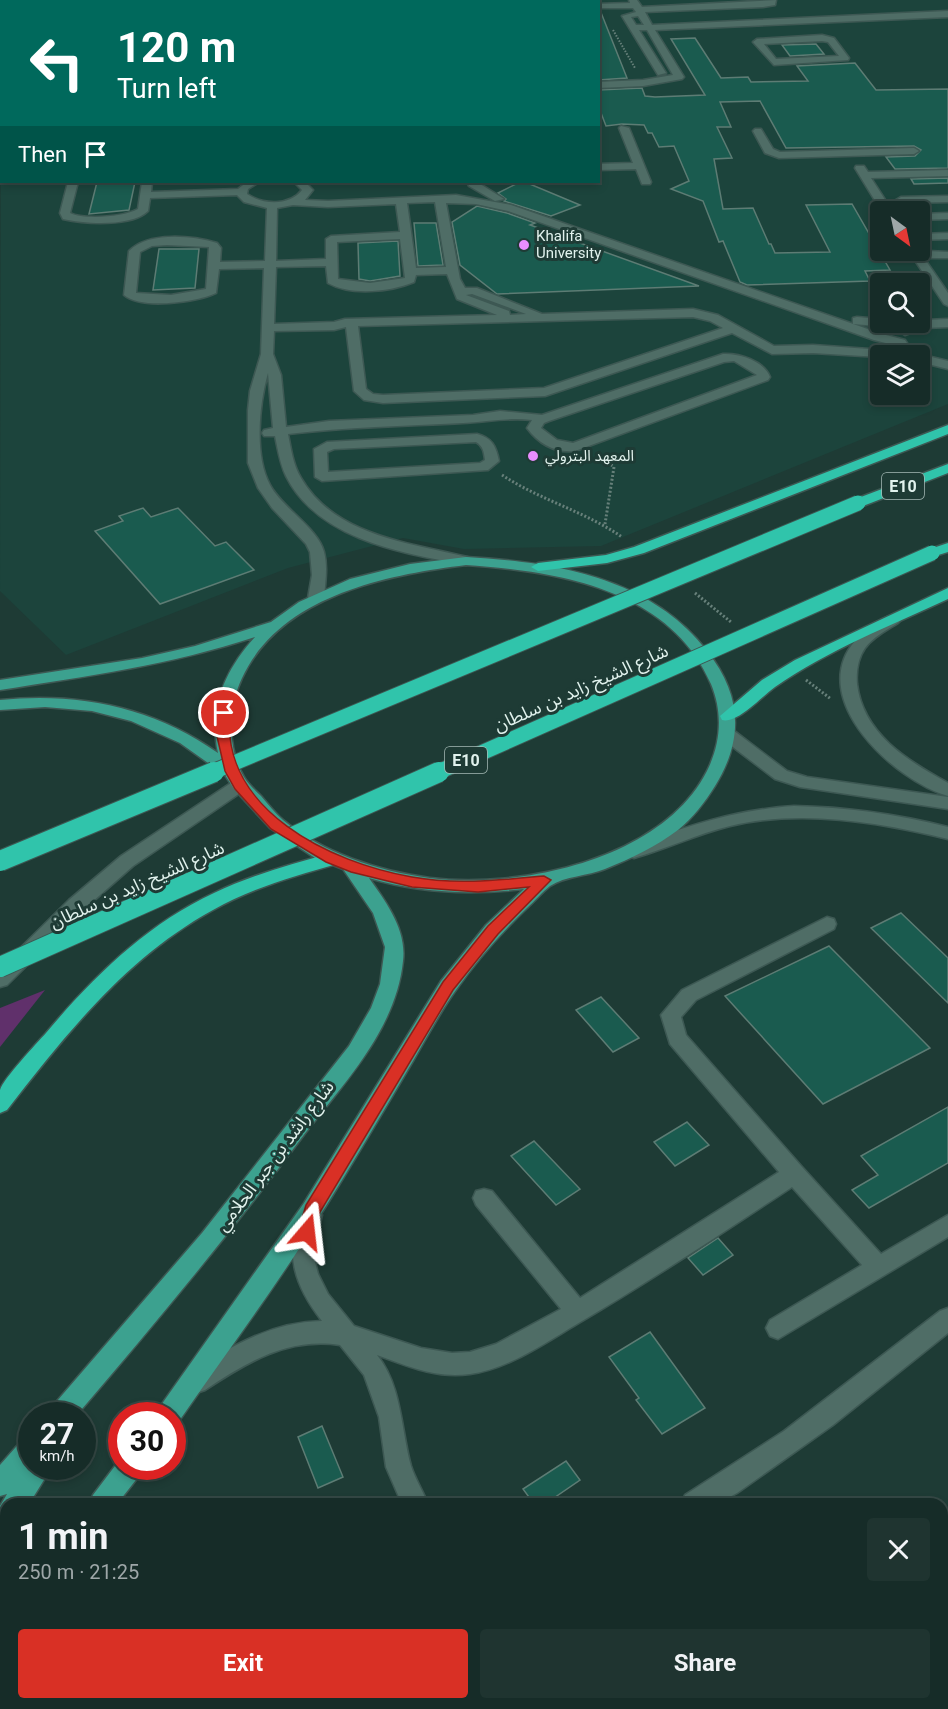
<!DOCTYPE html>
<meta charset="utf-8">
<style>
body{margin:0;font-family:Roboto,"Noto Sans Arabic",sans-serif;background:#1f3430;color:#f1f3f6;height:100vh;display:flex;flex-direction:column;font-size:22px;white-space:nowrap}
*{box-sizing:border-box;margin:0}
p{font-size:20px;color:#9ea7a8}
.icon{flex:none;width:33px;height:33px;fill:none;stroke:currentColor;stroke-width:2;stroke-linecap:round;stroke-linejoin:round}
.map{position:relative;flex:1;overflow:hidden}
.drawer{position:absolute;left:0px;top:1498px;width:948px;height:212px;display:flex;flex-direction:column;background:#162c28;border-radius:18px 18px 0 0;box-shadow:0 3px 9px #0003,0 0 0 2px #354845}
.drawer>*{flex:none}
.hud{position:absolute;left:0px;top:0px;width:600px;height:183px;box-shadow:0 3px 9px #0003,0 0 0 2px #354845;background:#00695c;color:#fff;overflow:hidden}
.needle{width:39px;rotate:147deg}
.fabs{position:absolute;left:870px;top:201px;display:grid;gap:12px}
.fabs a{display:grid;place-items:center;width:60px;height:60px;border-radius:6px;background:#162c28;box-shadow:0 3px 9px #0003,0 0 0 2px #354845;font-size:30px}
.speed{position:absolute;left:18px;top:1402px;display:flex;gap:12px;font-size:30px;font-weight:700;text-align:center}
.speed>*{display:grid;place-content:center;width:78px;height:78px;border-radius:50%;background:#162c28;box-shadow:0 3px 9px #0003,0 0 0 2px #354845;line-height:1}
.speed small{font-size:15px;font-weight:400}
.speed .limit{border:9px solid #d22;background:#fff;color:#111}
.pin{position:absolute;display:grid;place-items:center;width:51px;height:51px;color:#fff;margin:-26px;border:3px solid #fff;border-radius:50%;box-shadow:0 2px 6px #0007}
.me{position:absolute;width:66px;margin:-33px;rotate:17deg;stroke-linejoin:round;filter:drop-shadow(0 0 4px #0008)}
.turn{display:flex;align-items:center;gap:21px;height:126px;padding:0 18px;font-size:27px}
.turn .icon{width:78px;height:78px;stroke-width:2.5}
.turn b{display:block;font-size:42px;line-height:51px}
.then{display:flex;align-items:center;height:57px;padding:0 18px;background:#0003;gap:12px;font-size:22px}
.round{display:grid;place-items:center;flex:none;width:63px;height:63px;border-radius:6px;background:#1f3430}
.head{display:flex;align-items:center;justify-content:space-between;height:102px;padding:0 18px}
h1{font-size:36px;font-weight:700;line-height:45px}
.button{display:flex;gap:12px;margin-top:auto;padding:12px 18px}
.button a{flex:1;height:69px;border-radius:6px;background:#d93025;color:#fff;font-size:24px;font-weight:700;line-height:69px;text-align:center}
.button a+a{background:#1f3430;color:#f1f3f6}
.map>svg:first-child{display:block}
.built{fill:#1c443c;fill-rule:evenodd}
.green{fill:#60306b}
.water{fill:#2a0532;stroke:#614c6a;stroke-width:1.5}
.building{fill:#1a5b4f;stroke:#5d7c74;stroke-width:1.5}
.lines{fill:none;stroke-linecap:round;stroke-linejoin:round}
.minor-casing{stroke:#3d5853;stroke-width:3}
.major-casing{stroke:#3d5853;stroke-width:3}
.highway-casing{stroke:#3d5853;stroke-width:3}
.path-far1{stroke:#67807a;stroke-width:2;stroke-dasharray:1.5 1.5;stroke-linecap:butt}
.path{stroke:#67807a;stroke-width:3;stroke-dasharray:2 2;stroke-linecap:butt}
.minor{fill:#4f6d66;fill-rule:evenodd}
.major{fill:#3ca18f;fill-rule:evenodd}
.highway{fill:#30c4ab;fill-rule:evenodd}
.highway-bridge-far1-casing{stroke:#3d5853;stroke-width:17;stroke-linecap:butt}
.highway-bridge-casing{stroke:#3d5853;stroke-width:22;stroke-linecap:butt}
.highway-bridge-far1{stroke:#30c4ab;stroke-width:15}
.highway-bridge{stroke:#30c4ab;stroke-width:20}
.route{fill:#d93025;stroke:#8d1f18;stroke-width:1.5}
.poi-dot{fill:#e98dfe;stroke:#1e3b35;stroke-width:2}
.labels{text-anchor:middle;stroke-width:6;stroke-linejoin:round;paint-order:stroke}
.far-poi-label{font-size:15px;fill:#e1f2ed;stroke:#1e3b35;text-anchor:start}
.shield{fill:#1e3b35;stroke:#a6bbb6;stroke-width:1.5}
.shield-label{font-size:16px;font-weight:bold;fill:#e1f2ed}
.street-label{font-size:18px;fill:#e1f2ed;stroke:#1e3b35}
</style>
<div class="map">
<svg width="948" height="1709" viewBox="0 0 948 1709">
<rect width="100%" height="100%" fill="#1e3b35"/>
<path class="built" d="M49 0H948V404L601 546 464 549 403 538 288 568 66 655 0 591 1 64 2 182H598V2L46 1ZM880 212H920V250H880ZM880 284H920V322H880ZM880 356H920V394H880Z"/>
<path class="green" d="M45 990 0 1047V1008Z"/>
<path class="water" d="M948 1589V1709H764L772 1704H942V1594Z"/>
<g class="building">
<path d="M600 10 627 78 598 80Z"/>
<path d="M695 38 721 78 748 77 751 82 808 81 797 66 855 63 876 90 948 89V168L895 169 886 157 915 156 921 150 914 146 786 148 760 101 720 102 731 127H717L732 158 714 159 723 209 753 208 769 244H771L775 253 830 252 806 205 852 204 890 270 865 271 870 281 747 285 740 282 723 241 719 242 703 201 671 189 689 181 674 146 659 147 652 133H648L644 125 622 124 606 126 598 105V90L642 88 645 96 655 97 705 95 671 39Z"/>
<path d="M816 44 824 54 790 56 782 45Z"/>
<path d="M948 178V183L914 184 911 179Z"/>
<path d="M97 182H135L129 210 89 214Z"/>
<path d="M520 182H525L580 205 551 216 504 201 506 199 498 193Z"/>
<path d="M477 206 507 213 535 223 530 225 699 286 497 294 460 265 452 222Z"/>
<path d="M414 223H436L443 265 418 266Z"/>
<path d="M398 241 400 276 370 281 359 279 358 243Z"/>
<path d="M159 249H199L195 288 153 290Z"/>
<path d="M143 508 151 517 178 508 215 546 226 542 254 570 160 604 95 531 123 521 119 516Z"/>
<path d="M901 913 948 958V1003L871 928Z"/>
<path d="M829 946 930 1048 823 1104 725 996Z"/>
<path d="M601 997 639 1038 613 1052 576 1010Z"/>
<path d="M948 1107V1163L869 1208 852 1190 878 1175 861 1156Z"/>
<path d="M687 1122 709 1145 675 1166 654 1142Z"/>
<path d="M534 1141 580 1189 556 1205 511 1156Z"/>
<path d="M718 1238 733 1255 703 1275 688 1258Z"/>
<path d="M650 1332 705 1408 662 1434 636 1400 639 1398 609 1357Z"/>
<path d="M322 1426 343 1477 318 1488 298 1437Z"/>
<path d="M566 1461 580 1480 545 1504H534L523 1489Z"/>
</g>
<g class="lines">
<g class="minor-casing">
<g id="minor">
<path d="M629 0H637L642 7 776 0 775 5 763 7 645 12 652 25 948 11V17L655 30 684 77 682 79 643 86 598 88V82L643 80 673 75 647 30H639L666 73 658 75 622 16 636 12 633 8H598V4L630 3ZM638 16 644 25H636L631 17Z"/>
<path d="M822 35 834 38 849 58 848 60 774 65 753 42 757 39ZM822 41 828 42 839 56 776 59 764 44Z"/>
<path d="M621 126 629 128 651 182 650 184H642L636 169 598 170V164L633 163 619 128Z"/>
<path d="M755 129H761L773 149 780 152 914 148 919 151 914 154 779 158 765 153 753 131Z"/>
<path d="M856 166H864L868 172 948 170V176L871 178 893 212H882L855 168Z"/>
<path d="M68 182H78L70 213C84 220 124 217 138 209L142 182H152L151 192 238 189 247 182H259L248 189 247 194C263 205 290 206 302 190L294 182H305L313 190 305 200 328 201 456 195 511 205 882 334 905 340 907 343 901 347 874 340 508 211 476 204 446 203 460 279 465 288H477L542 314 693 309 718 315 774 346 813 345 911 352 948 361V369L920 362V356H880V357L813 353 772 354 732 333 545 396 383 403 364 400 354 391 346 327 334 330 274 331 273 354 281 375 286 427 329 421 473 415 500 411 542 415 723 354C739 353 764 361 770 377L768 380 575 451C555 453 539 444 527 428L532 420C508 417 487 422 463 423 405 426 346 427 288 434 291 449 293 465 301 478 335 537 412 543 471 558L473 561 466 565C403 553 318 540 286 476 280 464 278 450 275 436H264L262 433 264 430 273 428 268 373C259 404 254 456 270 485 282 508 318 528 324 552 328 567 325 583 324 598L316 603 308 598 312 575 310 552 306 544 272 508 258 488 248 463V410L250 391 261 354 264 268 219 269 216 293C197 302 141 310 124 295L129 251C149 231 193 236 217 243L221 248 220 262 265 261 267 208 244 202 237 195 150 198 148 211C132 227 85 224 63 219L60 213ZM435 202 446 267 416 268 407 203ZM396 204 400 232 331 236 326 239V259L276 261 277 208 293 205 328 207ZM400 239 405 278 370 283 338 279 337 242ZM167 245 209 247 206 289 171 295 136 293 140 252 152 246ZM326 266 328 283C351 296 390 292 414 282L416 275 447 274 457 299 497 315 345 319 334 322 274 324 276 267ZM472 294 526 314 510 315 509 311 466 295ZM693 317 710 321 723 328 544 388 383 395 373 394 366 389 358 326ZM734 361 757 375 573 443 557 440 541 428 544 423 549 421 724 362Z"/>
<path d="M471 182H477L504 199 495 201 469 186 468 184Z"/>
<path d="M948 196V202L901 203 896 200 901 197Z"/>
<path d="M948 213V219L920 220V214Z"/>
<path d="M948 233V239L920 240V234Z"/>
<path d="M908 250 948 252V258H924L948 293V306L944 304Z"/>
<path d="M857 317 880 319V322L948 319V327L924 328 905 335 899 331 901 328 853 324V318Z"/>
<path d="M477 434C492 438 496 446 499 461L488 470 322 481 315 477 314 449 327 442ZM476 442C483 446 484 452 485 460L480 463 328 472 327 452 334 449Z"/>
<path d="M893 615 898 617 901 620 898 623C887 630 873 637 865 648 858 658 856 672 857 684 863 734 908 761 948 783V796C895 781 805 699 855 641 864 630 879 619 893 615Z"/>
<path d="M727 729 733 730 787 771 807 777 948 797V809L800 787 775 779 721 738 719 734 721 730Z"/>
<path d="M240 779 246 781 249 785 246 789 133 866 83 910 7 985 0 987V968L69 900 121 856 234 781Z"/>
<path d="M794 806C846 807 897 814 948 827V839C878 822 801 809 730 826 697 834 666 849 634 858L628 856 625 852 628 848C684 827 733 810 794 806Z"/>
<path d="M827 917 834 919 836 924 834 929 696 1000 681 1017 686 1035 802 1167 881 1254 948 1215V1237L778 1339 770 1336 766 1328 770 1320 862 1265 792 1187C721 1234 650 1281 577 1324 545 1343 508 1369 470 1374 437 1379 407 1366 377 1355 402 1386 401 1430 411 1466 415 1479 423 1491 428 1504H402L386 1467 379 1417 364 1375 340 1345C288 1337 247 1362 205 1390L196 1393 187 1390 184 1382 187 1374C229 1347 271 1322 322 1321 294 1285 283 1252 303 1208L311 1205 319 1208 322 1215 313 1254 318 1274 328 1294 354 1326 421 1348 452 1353 470 1352 496 1344 561 1309 476 1205 473 1198 476 1191 484 1189 492 1191 580 1298 779 1172 670 1044 661 1015 682 990Z"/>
<path d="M948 1308V1333L833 1425 737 1493 717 1504H681L685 1495 784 1431 940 1311Z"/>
</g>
</g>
<g class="major-casing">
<g id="major">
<path d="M466 557C554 562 650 577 707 651 742 695 744 739 715 786 705 802 693 818 678 830 657 846 630 859 605 869 588 876 565 876 550 886 542 892 535 901 527 908 501 933 477 960 456 990 440 1012 427 1037 413 1061 383 1112 353 1163 321 1214 277 1286 225 1354 177 1424L172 1426V1416H156L159 1408 304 1203 441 981 486 925 524 889C472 895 419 893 369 878 386 902 407 930 403 961 396 1031 341 1086 300 1140 229 1235 153 1326 76 1416H48L51 1408 202 1233 349 1046 371 1008 380 984 385 947 373 913 343 869 315 858 270 828 234 789 225 775 180 743 131 721 92 711 45 707 0 710V700C78 692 153 707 218 753 208 708 225 670 255 637 170 665 88 676 0 690V680L142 658 195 646 271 622 299 602 350 579 410 564ZM466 565C558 571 670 589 711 684 723 713 721 743 707 771 662 860 520 889 430 878 378 871 323 853 283 820 275 813 268 804 261 796 255 790 248 784 244 777 227 749 228 707 242 678 280 596 385 575 466 565Z"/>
<path d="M32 1436V1467H52L29 1504H6V1533L0 1536V1506L7 1494 0 1496V1465L23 1439Z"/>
<path d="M121 1458 122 1467H143L139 1476 117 1504H89L93 1495Z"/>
<path d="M6 1620V1652L0 1655V1622Z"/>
</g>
</g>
<g class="highway-casing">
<g id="highway">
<path d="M948 425V434L644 553 607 563 538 571 531 567 538 563 606 555 634 547Z"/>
<path d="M948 464V473L863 506 858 507 851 503 853 500Z"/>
<path d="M948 543V552L932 557 925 553 927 550Z"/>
<path d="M948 588V599C890 626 828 650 775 687 762 696 738 724 722 720L720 716 762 680 795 660Z"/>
<path d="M331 853 337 854 340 859 337 864C295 876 252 888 213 910 127 957 66 1034 7 1110L0 1113C0 1106 0 1096 0 1090 3 1079 37 1043 46 1033 93 977 147 924 214 893 251 875 292 864 331 853Z"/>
</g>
</g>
<path class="path-far1" d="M613 30 635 68"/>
<g class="path">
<path d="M598 455 614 467 605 524"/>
<path d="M502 475C540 500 584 511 622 537"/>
<path d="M695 593 731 622"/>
<path d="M806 680 831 699"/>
</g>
<use href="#minor" class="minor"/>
<use href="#major" class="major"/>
<use href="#highway" class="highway"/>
<g class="highway-bridge-far1-casing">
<g id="highway-bridge-far1">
<path d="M210 773 858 503"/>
<path d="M436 773 932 553"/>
</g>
</g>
<g class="highway-bridge-casing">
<g id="highway-bridge">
<path d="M0 861 214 772"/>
<path d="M0 967 439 772"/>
</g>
</g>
<use href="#highway-bridge-far1" class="highway-bridge-far1"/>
<use href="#highway-bridge" class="highway-bridge"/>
</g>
<path class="route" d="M224 709 230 713C220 810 331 863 412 877 456 885 500 880 544 876L551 880 498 934 453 990 320 1212 313 1237 307 1240 301 1237 298 1232 306 1205 443 982 488 926 529 887 478 892 412 887 351 872 326 862 271 829 235 789 225 771 216 732 218 713Z"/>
<g class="poi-dot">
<circle cx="524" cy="245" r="6"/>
<circle cx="533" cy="456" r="6"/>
</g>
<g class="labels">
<g class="far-poi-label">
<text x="536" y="241">Khalifa<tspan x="536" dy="17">University</tspan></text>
<text x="545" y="461">المعهد البترولي</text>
</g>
<g class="shield">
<rect x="882" y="473" width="42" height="26" rx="4.5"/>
<rect x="445" y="747" width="42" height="26" rx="4.5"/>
</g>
<g class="shield-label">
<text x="903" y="492">E10</text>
<text x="466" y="766">E10</text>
</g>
<g class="street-label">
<text transform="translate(581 688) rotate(-24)" y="6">شارع الشيخ زايد بن سلطان</text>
<text transform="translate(137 885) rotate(-24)" y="6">شارع الشيخ زايد بن سلطان</text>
<text transform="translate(275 1156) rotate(-53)" y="6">شارع راشد بن جبر الحلامي</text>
</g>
</g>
</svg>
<div class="fabs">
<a><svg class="needle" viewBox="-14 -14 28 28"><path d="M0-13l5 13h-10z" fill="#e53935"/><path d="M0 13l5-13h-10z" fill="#9ea7a8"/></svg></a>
<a><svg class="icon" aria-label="search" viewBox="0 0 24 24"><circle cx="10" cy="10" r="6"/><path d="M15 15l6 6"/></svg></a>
<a><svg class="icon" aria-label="layers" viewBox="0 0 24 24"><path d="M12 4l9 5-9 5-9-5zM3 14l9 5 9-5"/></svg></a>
</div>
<div class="speed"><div>27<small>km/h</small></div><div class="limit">30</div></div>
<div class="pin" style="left:224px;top:713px;background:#d93025"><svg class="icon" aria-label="arrive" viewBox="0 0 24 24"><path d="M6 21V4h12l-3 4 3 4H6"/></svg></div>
<svg class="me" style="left:307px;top:1232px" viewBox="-20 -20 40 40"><path d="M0-17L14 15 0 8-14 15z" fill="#d93025" stroke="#fff" stroke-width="4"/></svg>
<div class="hud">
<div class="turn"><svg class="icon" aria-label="left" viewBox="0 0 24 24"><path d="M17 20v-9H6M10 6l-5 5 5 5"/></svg><div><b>120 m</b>Turn left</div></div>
<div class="then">Then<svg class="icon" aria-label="arrive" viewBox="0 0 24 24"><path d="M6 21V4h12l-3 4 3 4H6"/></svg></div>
</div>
<section class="drawer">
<div class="head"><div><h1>1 min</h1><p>250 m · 21:25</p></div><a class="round"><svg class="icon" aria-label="close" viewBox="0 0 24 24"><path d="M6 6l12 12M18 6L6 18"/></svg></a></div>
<div class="button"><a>Exit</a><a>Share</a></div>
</section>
</div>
